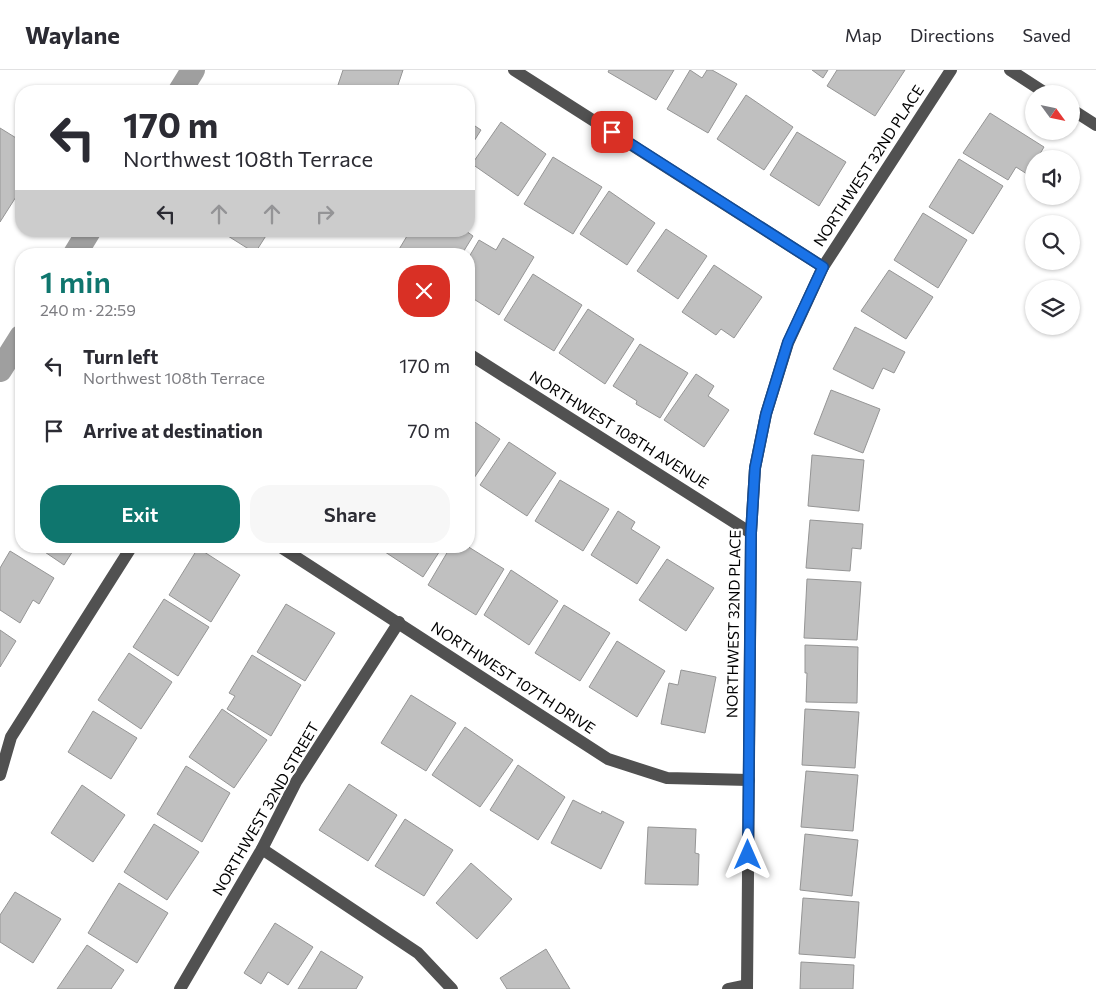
<!DOCTYPE html>
<meta charset="utf-8">
<style>
body{margin:0;font-family:Commissioner,sans-serif;background:#f7f7f7;color:#2b2b33;height:100vh;display:flex;flex-direction:column;font-size:19px;white-space:nowrap}
*{box-sizing:border-box;margin:0}
p{font-size:16px;color:#7c7c81}
.icon{flex:none;width:28px;height:28px;fill:none;stroke:currentColor;stroke-width:2;stroke-linecap:round;stroke-linejoin:round}
.map{position:relative;flex:1;overflow:hidden}
.panel{position:absolute;left:15px;top:178px;width:460px;height:305px;display:flex;flex-direction:column;background:#fff;border-radius:20px;box-shadow:0 1px 4px #0004}
.panel>*{flex:none}
.top-card{position:absolute;left:15px;top:15px;width:460px;height:152px;border-radius:20px;box-shadow:0 1px 4px #0004;background:#fff;color:#2b2b33;overflow:hidden}
.needle{width:32px;rotate:123deg}
.tools{position:absolute;left:1025px;top:15px;display:grid;gap:10px}
.tools a{display:grid;place-items:center;width:55px;height:55px;border-radius:50%;background:#fff;box-shadow:0 1px 4px #0004;font-size:25px}
.pin{position:absolute;display:grid;place-items:center;width:42px;height:42px;color:#fff;margin:-21px;border-radius:10px;box-shadow:0 2px 8px #0006}
.me{position:absolute;width:55px;margin:-28px;rotate:0deg;stroke-linejoin:round;filter:drop-shadow(0 0 4px #0008)}
.turn{display:flex;align-items:center;gap:18px;height:105px;padding:0 25px;font-size:22px}
.turn .icon{width:65px;height:65px;stroke-width:2.5}
.turn b{display:block;font-size:35px;line-height:42px}
.lanes{display:flex;align-items:center;height:48px;padding:0 25px;background:#0003;justify-content:center;gap:25px;direction:ltr}
.lanes .off{opacity:.35}
.round{display:grid;place-items:center;flex:none;width:52px;height:52px;border-radius:20px;background:#f7f7f7}
.summary{display:flex;align-items:center;justify-content:space-between;height:85px;padding:0 25px}
h1{font-size:30px;font-weight:600;line-height:38px;color:#0f766e}
.action{display:flex;gap:10px;margin-top:auto;padding:10px 25px}
.action a{flex:1;height:58px;border-radius:20px;background:#0f766e;color:#fff;font-size:20px;font-weight:600;line-height:58px;text-align:center}
.action a+a{background:#f7f7f7;color:#2b2b33}
ul{padding:0;list-style:none}
li{display:flex;align-items:center;gap:15px;height:65px;padding:0 25px}
li div{flex:1}
li b{display:block;font-size:19px}
li em{font-style:normal}
header{display:flex;align-items:center;gap:30px;box-sizing:border-box;height:70px;padding:0 25px;background:#fff;border-bottom:1px solid #e1e1e2}
header strong{font-size:24px}
nav{display:flex;gap:28px;margin-inline-start:auto;font-size:18px}
.map>svg:first-child{display:block}
.lines{fill:none;stroke-linecap:round;stroke-linejoin:round}
.canal{stroke:#9f9f9f;stroke-width:24}
.building{fill:#c0c0c0;stroke:#959595}
.minor{stroke:#515151;stroke-width:12}
.route-casing{stroke:#114b97;stroke-width:12}
.route{stroke:#1a73e8;stroke-width:9}
.labels{text-anchor:middle;stroke-width:4.5;stroke-linejoin:round;paint-order:stroke}
.street-label{font-size:15px;fill:#000;stroke:#fff}
</style>
<header>
<strong>Waylane</strong>
<nav><a>Map</a><a>Directions</a><a>Saved</a></nav>
</header>
<div class="map">
<svg width="1096" height="919" viewBox="0 0 1096 919">
<rect width="100%" height="100%" fill="#fff"/>
<g class="lines">
<g class="canal">
<path d="M180 21 193 0"/>
<path d="M75 184 89 161"/>
<path d="M0 300 21 267"/>
</g>
</g>
<g class="building">
<path d="M343 0H403L396 21H336Z"/>
<path d="M609 0H674L656 30 608 2Z"/>
<path d="M690 0 702 8 707 0H712L737 14 708 63 667 39Z"/>
<path d="M812 0H828L823 8Z"/>
<path d="M837 0H905L875 46 827 16Z"/>
<path d="M746 25 793 57 764 100 717 69Z"/>
<path d="M990 43 1044 77 1037 89H1034V94L1027 104 1016 97 1008 110 963 83Z"/>
<path d="M469 52 481 60 469 79Z"/>
<path d="M501 52 546 84 518 126 472 94Z"/>
<path d="M0 58 21 71V119L0 152Z"/>
<path d="M797 62 846 92 819 136 770 105Z"/>
<path d="M553 87 602 117 573 164 524 134Z"/>
<path d="M959 89 1003 116 973 164 929 137Z"/>
<path d="M609 121 655 153 627 195 580 164Z"/>
<path d="M923 143 967 170 938 218 894 190Z"/>
<path d="M666 159 707 186 678 229 637 201Z"/>
<path d="M220 161H269L255 183Z"/>
<path d="M410 161H466L473 166 462 184H402L398 181Z"/>
<path d="M503 168 534 187 499 245 469 226V187L479 170 496 180Z"/>
<path d="M714 195 762 227 734 268 721 259 716 265 682 242Z"/>
<path d="M889 200 933 227 906 269 861 241Z"/>
<path d="M533 204 582 235 554 281 504 250Z"/>
<path d="M588 239 634 269 605 314 559 283Z"/>
<path d="M855 257 905 282 894 303 883 298 873 319 833 299Z"/>
<path d="M640 274 688 303 660 348 636 334 637 331 613 316Z"/>
<path d="M696 304 714 316 708 326 729 340 704 377 664 350Z"/>
<path d="M831 320 880 339 863 383 814 364Z"/>
<path d="M469 348 500 369 472 411 469 409Z"/>
<path d="M509 372 556 403 527 446 480 415Z"/>
<path d="M812 385 864 390 859 441 808 436Z"/>
<path d="M560 410 609 439 583 481 535 451Z"/>
<path d="M618 441 635 452 631 459 660 477 637 514 591 485Z"/>
<path d="M810 450 863 454 861 479 852 478 850 501 806 498Z"/>
<path d="M36 476H76L64 495Z"/>
<path d="M376 476H443L423 507Z"/>
<path d="M451 476H467L504 499 476 545 428 515Z"/>
<path d="M198 478 240 505 211 552 169 525Z"/>
<path d="M10 481 54 508 39 534 33 530 20 553 0 540V498Z"/>
<path d="M667 489 714 518 686 561 639 530Z"/>
<path d="M511 500 558 531 529 575 484 545Z"/>
<path d="M807 509 861 512 857 570 804 568Z"/>
<path d="M164 529 209 557 178 606 133 577Z"/>
<path d="M286 534 335 563 305 611 257 582Z"/>
<path d="M564 535 610 563 580 611 535 583Z"/>
<path d="M0 560 16 571 0 597Z"/>
<path d="M617 571 665 601 637 647 589 617Z"/>
<path d="M805 575 858 577 857 633 806 632 807 603H805Z"/>
<path d="M129 583 172 612 141 659 98 630Z"/>
<path d="M252 585 301 615 271 666 227 639 235 626 229 623Z"/>
<path d="M681 600 716 607 705 663 661 654 669 613 678 615Z"/>
<path d="M411 625 456 653 426 701 381 673Z"/>
<path d="M222 639 267 670 234 718 189 687Z"/>
<path d="M805 639 859 642 855 698 802 695Z"/>
<path d="M93 641 137 668 111 709 68 682Z"/>
<path d="M465 657 513 690 480 737 432 705Z"/>
<path d="M518 695 565 727 538 770 490 740Z"/>
<path d="M186 696 230 723 202 772 157 744Z"/>
<path d="M806 701 858 705 853 761 801 757Z"/>
<path d="M349 714 397 745 368 791 319 760Z"/>
<path d="M82 715 125 745 93 792 51 763Z"/>
<path d="M573 730 601 744 602 741 624 752 601 799 551 773Z"/>
<path d="M405 749 453 780 424 826 375 796Z"/>
<path d="M154 754 199 782 167 830 124 802Z"/>
<path d="M648 757 696 759 695 783 699 784 698 815 645 814Z"/>
<path d="M805 764 858 770 852 826 800 820Z"/>
<path d="M471 793 512 829 477 869 436 833Z"/>
<path d="M119 813 168 843 137 893 88 863Z"/>
<path d="M15 822 61 849 33 893 0 872V845Z"/>
<path d="M803 828 859 832 855 888 799 884Z"/>
<path d="M275 853 313 877 288 915 268 902 261 914 244 903Z"/>
<path d="M87 875 124 900 111 919H57Z"/>
<path d="M546 879 570 919H507L500 908Z"/>
<path d="M321 881 363 907 356 919H298Z"/>
<path d="M801 892 854 895 853 919H800Z"/>
</g>
<g class="lines">
<g class="minor">
<path d="M514 0 823 197"/>
<path d="M1010 0 1047 24"/>
<path d="M1071 39 1096 55"/>
<path d="M469 284 751 463"/>
<path d="M279 476 608 689 667 708 749 710"/>
<path d="M0 705 11 667 132 476"/>
<path d="M262 779 418 883 452 919"/>
<path d="M180 919 262 779 296 712 399 552"/>
<path d="M728 919 747 915"/>
<path d="M747 919 751 463 755 398 766 344 788 273 823 197 951 0"/>
</g>
</g>
<g class="lines">
<g class="route-casing">
<path id="route" d="M612 62 823 197 788 272 766 344 755 398 751 463 748 785"/>
</g>
<use href="#route" class="route"/>
</g>
<g class="labels">
<g class="street-label">
<text transform="translate(869 96) rotate(-57)" y="5">NORTHWEST 32ND PLACE</text>
<text transform="translate(619 360) rotate(32)" y="5">NORTHWEST 108TH AVENUE</text>
<text transform="translate(734 554) rotate(-89)" y="5">NORTHWEST 32ND PLACE</text>
<text transform="translate(513 608) rotate(33)" y="5">NORTHWEST 107TH DRIVE</text>
<text transform="translate(266 739) rotate(-60)" y="5">NORTHWEST 32ND STREET</text>
</g>
</g>
</svg>
<div class="tools">
<a><svg class="needle" viewBox="-14 -14 28 28"><path d="M0-13l5 13h-10z" fill="#e53935"/><path d="M0 13l5-13h-10z" fill="#7c7c81"/></svg></a>
<a><svg class="icon" aria-label="sound" viewBox="0 0 24 24"><path d="M4 9h4l5-4v14l-5-4H4zM17 9q2 3 0 6"/></svg></a>
<a><svg class="icon" aria-label="search" viewBox="0 0 24 24"><circle cx="10" cy="10" r="6"/><path d="M15 15l6 6"/></svg></a>
<a><svg class="icon" aria-label="layers" viewBox="0 0 24 24"><path d="M12 4l9 5-9 5-9-5zM3 14l9 5 9-5"/></svg></a>
</div>
<div class="pin" style="left:612px;top:62px;background:#d93025"><svg class="icon" aria-label="arrive" viewBox="0 0 24 24"><path d="M6 21V4h12l-3 4 3 4H6"/></svg></div>
<svg class="me" style="left:748px;top:785px" viewBox="-20 -20 40 40"><path d="M0-17L14 15 0 8-14 15z" fill="#1a73e8" stroke="#fff" stroke-width="4"/></svg>
<div class="top-card">
<div class="turn"><svg class="icon" aria-label="left" viewBox="0 0 24 24"><path d="M17 20v-9H6M10 6l-5 5 5 5"/></svg><div><b>170 m</b>Northwest 108th Terrace</div></div>
<div class="lanes"><svg class="icon" aria-label="left" viewBox="0 0 24 24"><path d="M17 20v-9H6M10 6l-5 5 5 5"/></svg><svg class="icon off" aria-label="ahead" viewBox="0 0 24 24"><path d="M12 20V5M6 11l6-6 6 6"/></svg><svg class="icon off" aria-label="ahead" viewBox="0 0 24 24"><path d="M12 20V5M6 11l6-6 6 6"/></svg><svg class="icon off" aria-label="right" viewBox="0 0 24 24"><path d="M7 20v-9h11M14 6l5 5-5 5"/></svg></div>
</div>
<section class="panel">
<div class="summary"><div><h1>1 min</h1><p>240 m · 22:59</p></div><a class="round" style="background:#d93025;color:#fff"><svg class="icon" aria-label="close" viewBox="0 0 24 24"><path d="M6 6l12 12M18 6L6 18"/></svg></a></div>
<ul>
<li><svg class="icon" aria-label="left" viewBox="0 0 24 24"><path d="M17 20v-9H6M10 6l-5 5 5 5"/></svg><div><b>Turn left</b><p>Northwest 108th Terrace</p></div><em>170 m</em></li>
<li><svg class="icon" aria-label="arrive" viewBox="0 0 24 24"><path d="M6 21V4h12l-3 4 3 4H6"/></svg><div><b>Arrive at destination</b></div><em>70 m</em></li>
</ul>
<div class="action"><a>Exit</a><a>Share</a></div>
</section>
</div>
